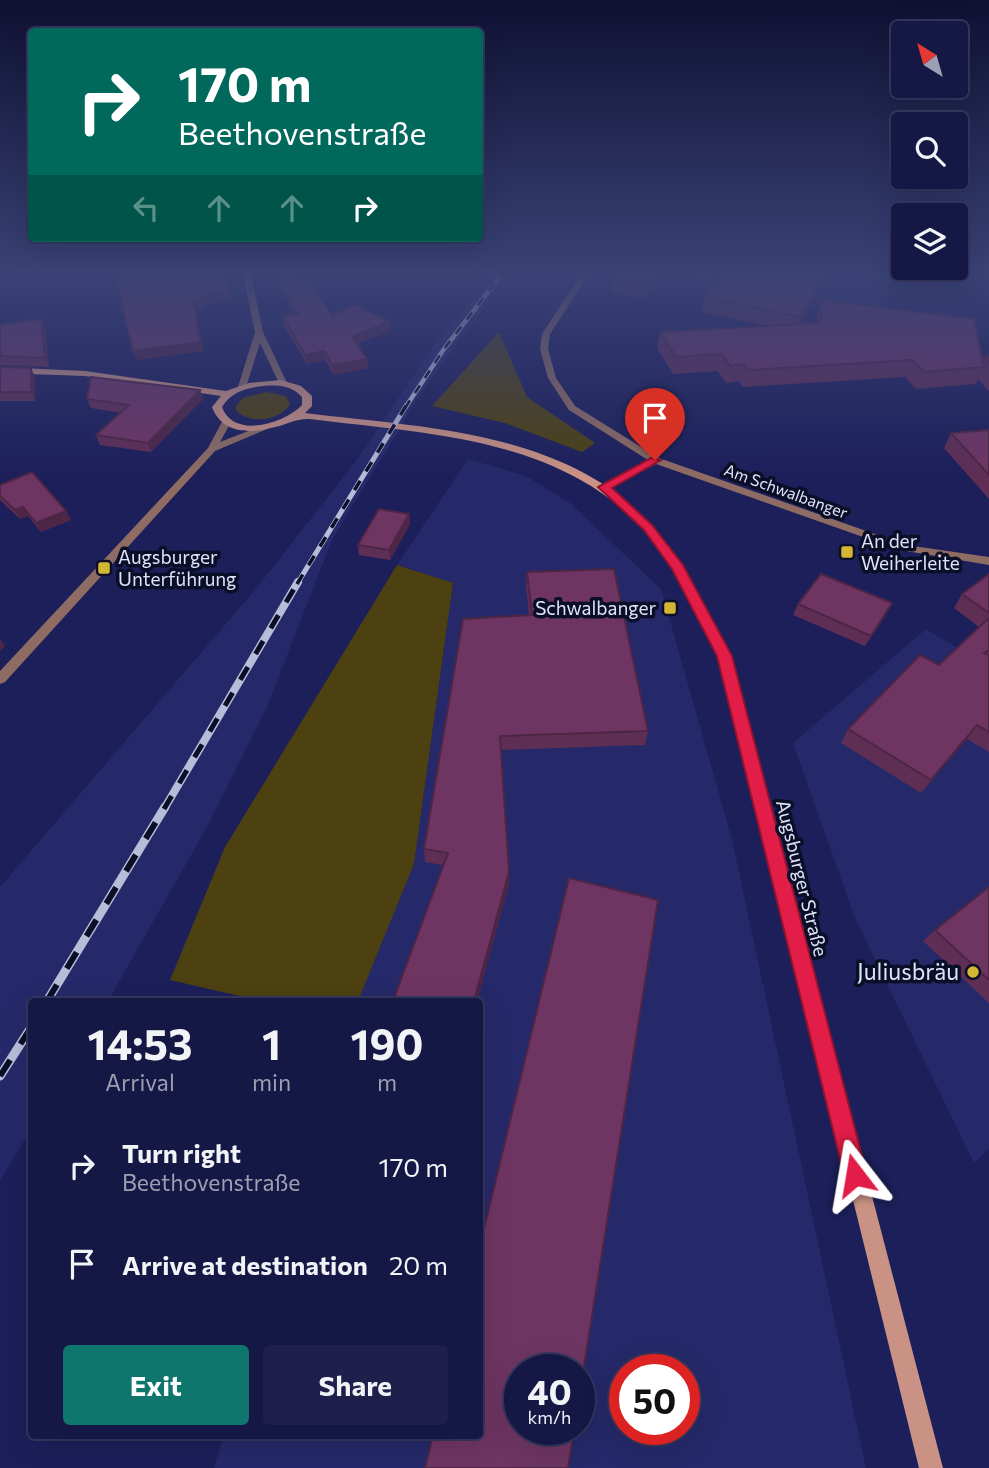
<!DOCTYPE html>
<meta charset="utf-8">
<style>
body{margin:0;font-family:Commissioner,sans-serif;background:#1e204b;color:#f1f3f6;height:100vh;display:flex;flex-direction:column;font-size:26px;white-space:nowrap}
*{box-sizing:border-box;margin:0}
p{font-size:23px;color:#9d9fb2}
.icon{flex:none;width:38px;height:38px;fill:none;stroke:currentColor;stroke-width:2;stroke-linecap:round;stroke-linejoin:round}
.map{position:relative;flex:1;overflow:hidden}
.drawer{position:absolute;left:28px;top:998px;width:455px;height:441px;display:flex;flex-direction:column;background:#151744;border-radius:7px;box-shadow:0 7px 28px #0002,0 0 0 2px #34365d}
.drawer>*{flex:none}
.banner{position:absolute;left:28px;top:28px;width:455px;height:214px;border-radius:7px;box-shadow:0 7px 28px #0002,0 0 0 2px #34365d;background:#00695c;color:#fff;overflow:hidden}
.needle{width:46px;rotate:323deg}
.controls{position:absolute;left:891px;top:21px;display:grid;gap:14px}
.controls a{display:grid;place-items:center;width:77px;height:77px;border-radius:7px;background:#151744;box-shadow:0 7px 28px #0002,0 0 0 2px #34365d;font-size:35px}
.speed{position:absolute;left:504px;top:1354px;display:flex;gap:14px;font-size:35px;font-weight:700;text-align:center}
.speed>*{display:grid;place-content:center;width:91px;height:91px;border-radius:50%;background:#151744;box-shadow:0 7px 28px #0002,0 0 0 2px #34365d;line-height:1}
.speed small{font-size:18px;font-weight:400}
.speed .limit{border:10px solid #d22;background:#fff;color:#111}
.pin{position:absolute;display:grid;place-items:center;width:60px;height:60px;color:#fff;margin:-72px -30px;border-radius:50% 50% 50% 0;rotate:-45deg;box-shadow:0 0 7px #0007}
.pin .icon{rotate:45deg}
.me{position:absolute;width:77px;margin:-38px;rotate:346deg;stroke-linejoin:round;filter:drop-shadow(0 0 5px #0008)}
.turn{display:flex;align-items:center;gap:24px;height:147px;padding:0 35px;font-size:32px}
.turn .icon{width:91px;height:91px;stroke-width:2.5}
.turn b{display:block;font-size:49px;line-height:60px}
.lanes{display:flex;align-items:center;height:66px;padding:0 35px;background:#0003;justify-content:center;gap:35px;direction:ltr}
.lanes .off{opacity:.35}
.eta{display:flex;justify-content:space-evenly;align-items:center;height:119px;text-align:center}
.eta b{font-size:42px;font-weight:700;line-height:49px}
.button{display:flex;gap:14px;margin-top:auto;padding:14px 35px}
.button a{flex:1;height:80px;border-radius:7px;background:#0f766e;color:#fff;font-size:28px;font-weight:700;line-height:80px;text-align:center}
.button a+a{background:#1e204b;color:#f1f3f6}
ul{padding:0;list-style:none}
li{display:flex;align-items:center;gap:21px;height:98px;padding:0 35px}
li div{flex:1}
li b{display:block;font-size:26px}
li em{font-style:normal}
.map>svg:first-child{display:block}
.built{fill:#252969;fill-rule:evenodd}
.green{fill:#4d4112}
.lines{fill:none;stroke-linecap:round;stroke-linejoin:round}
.street{fill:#8e6c63;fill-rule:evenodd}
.secondary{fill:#c99284;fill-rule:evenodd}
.rail-far3-casing{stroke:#b7bcd9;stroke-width:4.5}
.rail-far2-casing{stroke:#b7bcd9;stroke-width:5}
.rail-far1-casing{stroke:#b7bcd9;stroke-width:8}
.rail-casing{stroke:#b7bcd9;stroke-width:9}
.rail-far3{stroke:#0b0e27;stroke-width:2.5;stroke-dasharray:9;stroke-linecap:butt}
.rail-far2{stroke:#0b0e27;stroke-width:3.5;stroke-dasharray:11;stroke-linecap:butt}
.rail-far1{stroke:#0b0e27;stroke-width:5;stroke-dasharray:15;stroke-linecap:butt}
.rail{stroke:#0b0e27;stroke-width:6;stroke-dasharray:19;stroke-linecap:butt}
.wall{fill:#5f2e55}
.shaded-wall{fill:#4d2545}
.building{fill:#6e3563;stroke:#4d2545;stroke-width:2}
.route{fill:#e11d48;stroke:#92132f;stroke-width:2}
.poi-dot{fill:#d4b635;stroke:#0b0e27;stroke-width:2.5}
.labels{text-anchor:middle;stroke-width:7;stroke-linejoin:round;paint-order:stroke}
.far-street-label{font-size:16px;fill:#dfe4fa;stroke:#0b0e27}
.poi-label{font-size:19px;fill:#dfe4fa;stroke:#0b0e27;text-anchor:start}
.street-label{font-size:19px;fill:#dfe4fa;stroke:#0b0e27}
.near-poi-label{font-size:23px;fill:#dfe4fa;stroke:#0b0e27;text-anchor:end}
</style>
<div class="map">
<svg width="989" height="1468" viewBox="0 0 989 1468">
<rect width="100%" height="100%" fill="#1c1f5a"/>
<g class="built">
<path d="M495 270H515L453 349 418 398 332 540 267 707 206 829 108 1001H32L31 1129 0 1181V887L255 590 359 457 434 345Z"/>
<path d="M795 270 887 278 885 317 802 305 646 272Z"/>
<path d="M468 459 526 476 570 503 661 589 732 839 866 1468H214L224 1435H480V1001H358L414 864 453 583 397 565ZM520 1370H579V1430H520ZM625 1370H684V1430H625Z"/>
<path d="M926 629 989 667V1149L974 1163 855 918 793 743Z"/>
</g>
<g class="green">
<path d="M499 332 527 397 595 443 582 452 505 423 432 406Z"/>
<path d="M266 392 286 396 290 404C280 421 249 425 236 410V406L243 398Z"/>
<path d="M397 565 453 583 414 864 358 1001H261L170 980 225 847Z"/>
</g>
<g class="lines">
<g class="street">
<path d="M242 270H250L263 332 287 383 286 385 279 383 260 343 246 387 242 390 238 387 255 332Z"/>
<path d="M584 270H592L550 334 548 349 556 378 575 406 659 458 906 545 989 557V565L900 550 656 464 608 489H600V485L648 460 569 410 548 378 540 349 542 334Z"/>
<path d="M816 270H858L975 277 979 279 975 281 819 272Z"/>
<path d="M223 420 231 422 220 442 264 425 272 427 215 451 5 682 0 684V671L208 448Z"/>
</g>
<path class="secondary" d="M0 367 85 371 226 391 249 383 281 380 301 386 312 396V406L305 413C425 428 569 430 655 529 687 566 709 612 731 656L943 1468H919L719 656C697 614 677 568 646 532 561 437 428 434 310 419 297 418 288 424 275 427 251 434 222 434 212 407L221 396 85 376 0 373ZM263 386C278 385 291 385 302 397V405C284 424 233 439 222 407 231 392 246 388 263 386Z"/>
<g class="rail-far3-casing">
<path id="rail-far3" d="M405 408 444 349 505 270"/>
</g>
<g class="rail-far2-casing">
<path id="rail-far2" d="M297 584 406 406"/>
</g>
<g class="rail-far1-casing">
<path id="rail-far1" d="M164 809 298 582"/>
</g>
<g class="rail-casing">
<g id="rail">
<path d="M47 1001 165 807"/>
<path d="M0 1076 32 1026"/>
</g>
</g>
<use href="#rail-far3" class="rail-far3"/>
<use href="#rail-far2" class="rail-far2"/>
<use href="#rail-far1" class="rail-far1"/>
<use href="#rail" class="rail"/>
</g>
<g class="wall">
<path d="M252 270H309L303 271 332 315 389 321 390 330 357 344 368 368 334 375 325 360 307 364 284 326 283 316 295 314 274 277 255 279Z"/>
<path d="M613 270H828V275L801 324 816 323 817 316 822 300 982 358 983 357 989 356V391L978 379 976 384 916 389 905 377 743 387 739 381 726 383 718 371 673 374 657 348 660 332 768 326 702 312 705 297 716 281 665 276 643 299 612 293 613 279 616 276 613 275Z"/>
<path d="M0 325 45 328 49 367 0 365Z"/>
<path d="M0 367 35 377V401H0Z"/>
<path d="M200 390 203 399 151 452 100 445 96 435 121 413 91 408 87 399Z"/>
<path d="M989 430V499L944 448 951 433Z"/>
<path d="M0 485 66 511 71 520 41 532 28 516 20 519 0 500Z"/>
<path d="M409 514 410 524 390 560 359 555 358 545Z"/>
<path d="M527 572 648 731 645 745 501 750 509 872V885L477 1001H393L443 865 425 862 424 849 529 615 526 587Z"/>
<path d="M989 574V752L967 739 921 793 841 743 848 729 939 665 979 627 954 608 962 594Z"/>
<path d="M798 604 887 613 865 646 793 615Z"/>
<path d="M989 887V1003L923 941 935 930Z"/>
</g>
<g class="shaded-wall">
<path d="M257 270H273L274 277 255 279 253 271Z"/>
<path d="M659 270H666L665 276 643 299 645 285Z"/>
<path d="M828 270H830L828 275 796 332 801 317Z"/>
<path d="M240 272 242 281 228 283 231 301 202 305 203 310 196 311 204 351 136 360 133 351 225 274Z"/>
<path d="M41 319 45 328 49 367 45 358Z"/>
<path d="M389 321 390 330 353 346 352 337Z"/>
<path d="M324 351 325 360 307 364 305 355Z"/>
<path d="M367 359 368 368 334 375 332 365Z"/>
<path d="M31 368 35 377V401L31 392Z"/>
<path d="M200 390 203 399 151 452 148 443Z"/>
<path d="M23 507 28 516 20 519 15 510Z"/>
<path d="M66 511 71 520 41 532 36 523Z"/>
<path d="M409 514 410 524 390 560 389 550Z"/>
<path d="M892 603 887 613 865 646 871 636Z"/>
<path d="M0 638 5 646 0 651Z"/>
<path d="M977 725 967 739 921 793 931 780Z"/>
<path d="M509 872V885L477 1001H474Z"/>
</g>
<g class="building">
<path d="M114 270H239L240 272 225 274 229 292 200 296 201 301 193 302 201 342 133 351Z"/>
<path d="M273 270H302L332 315 355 305 389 321 352 337 367 359 332 365 324 351 305 355 283 316 298 314Z"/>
<path d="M623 270H659L645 285 613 279Z"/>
<path d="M724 270H828L801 317 705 297Z"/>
<path d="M822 300 974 319 984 367 924 372 912 360 748 370 743 364 730 366 722 354 676 357 660 332 820 323Z"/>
<path d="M41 319 45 358 0 356V325Z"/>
<path d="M989 356V363L983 357Z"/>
<path d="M0 367 31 368V392H0Z"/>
<path d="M91 377 200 390 148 443 96 435 129 405 87 399Z"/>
<path d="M989 430V475L951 433Z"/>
<path d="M32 472 66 511 36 523 23 507 15 510 0 496V485Z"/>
<path d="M379 509 409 514 389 550 358 545Z"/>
<path d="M614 569 648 731 500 736 509 872 474 1001H393L448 853 424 849 463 619 532 615 527 572Z"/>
<path d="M821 574 892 603 871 636 798 604Z"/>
<path d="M989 574V613L962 594Z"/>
<path d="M989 618V650L984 653 989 655V732L977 725 931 780 848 729 920 655 939 665Z"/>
<path d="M569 878 658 900 579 1398V1370H520V1430H574L568 1468H425L433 1435H480V1245Z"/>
<path d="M989 887V980L935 930Z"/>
</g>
<linearGradient id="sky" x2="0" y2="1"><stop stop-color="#0f1132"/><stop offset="0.57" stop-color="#3a4276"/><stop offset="1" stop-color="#3a4276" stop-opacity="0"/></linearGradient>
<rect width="989" height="476" fill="url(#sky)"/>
<path class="route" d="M651 458 661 460 612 488 652 525 683 565 732 656 867 1175 863 1183 855 1187 847 1183 844 1175 717 656 672 569 644 530 598 487Z"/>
<g class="poi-dot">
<rect x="840" y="545" width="14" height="14" rx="3.5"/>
<rect x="97" y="561" width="14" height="14" rx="3.5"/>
<rect x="663" y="601" width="14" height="14" rx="3.5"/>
<circle cx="973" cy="972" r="7"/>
</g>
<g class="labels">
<g class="far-street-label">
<text transform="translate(786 491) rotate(20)" y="6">Am Schwalbanger</text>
</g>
<g class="poi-label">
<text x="861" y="548">An der<tspan x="861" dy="22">Weiherleite</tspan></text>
<text x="118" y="564">Augsburger<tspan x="118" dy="22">Unterführung</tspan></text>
<text x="656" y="615" text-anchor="end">Schwalbanger</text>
</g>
<g class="street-label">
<text transform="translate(802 878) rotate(76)" y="7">Augsburger Straße</text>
</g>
<g class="near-poi-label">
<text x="959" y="980">Juliusbräu</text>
</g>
</g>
</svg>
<div class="controls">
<a><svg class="needle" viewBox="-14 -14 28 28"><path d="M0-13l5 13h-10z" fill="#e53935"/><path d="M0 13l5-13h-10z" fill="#9d9fb2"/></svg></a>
<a><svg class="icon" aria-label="search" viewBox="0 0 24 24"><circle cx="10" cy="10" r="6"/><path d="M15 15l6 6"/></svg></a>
<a><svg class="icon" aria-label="layers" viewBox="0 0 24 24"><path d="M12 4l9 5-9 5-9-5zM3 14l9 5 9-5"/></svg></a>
</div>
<div class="speed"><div>40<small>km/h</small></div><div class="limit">50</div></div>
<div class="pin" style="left:655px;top:460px;background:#d93025"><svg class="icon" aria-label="arrive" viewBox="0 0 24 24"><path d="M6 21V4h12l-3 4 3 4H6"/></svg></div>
<svg class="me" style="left:855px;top:1175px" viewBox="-20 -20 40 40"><path d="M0-17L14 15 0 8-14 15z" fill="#e11d48" stroke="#fff" stroke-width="4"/></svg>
<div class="banner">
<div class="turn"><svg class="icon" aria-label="right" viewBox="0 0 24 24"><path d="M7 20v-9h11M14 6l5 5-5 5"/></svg><div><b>170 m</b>Beethovenstraße</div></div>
<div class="lanes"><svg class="icon off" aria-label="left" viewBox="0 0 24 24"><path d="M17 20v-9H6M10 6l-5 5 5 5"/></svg><svg class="icon off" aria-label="ahead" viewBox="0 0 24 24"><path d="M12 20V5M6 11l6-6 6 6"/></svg><svg class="icon off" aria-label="ahead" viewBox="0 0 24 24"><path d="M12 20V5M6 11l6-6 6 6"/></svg><svg class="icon" aria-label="right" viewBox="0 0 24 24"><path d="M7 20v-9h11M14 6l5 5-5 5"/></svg></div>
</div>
<section class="drawer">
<div class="eta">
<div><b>14:53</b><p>Arrival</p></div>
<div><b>1</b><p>min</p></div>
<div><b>190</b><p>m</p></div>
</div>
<ul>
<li><svg class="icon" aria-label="right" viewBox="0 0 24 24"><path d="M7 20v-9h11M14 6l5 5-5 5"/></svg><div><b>Turn right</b><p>Beethovenstraße</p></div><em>170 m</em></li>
<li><svg class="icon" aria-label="arrive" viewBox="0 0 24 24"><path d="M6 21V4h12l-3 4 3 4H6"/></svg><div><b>Arrive at destination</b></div><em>20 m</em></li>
</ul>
<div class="button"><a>Exit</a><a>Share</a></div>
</section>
</div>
